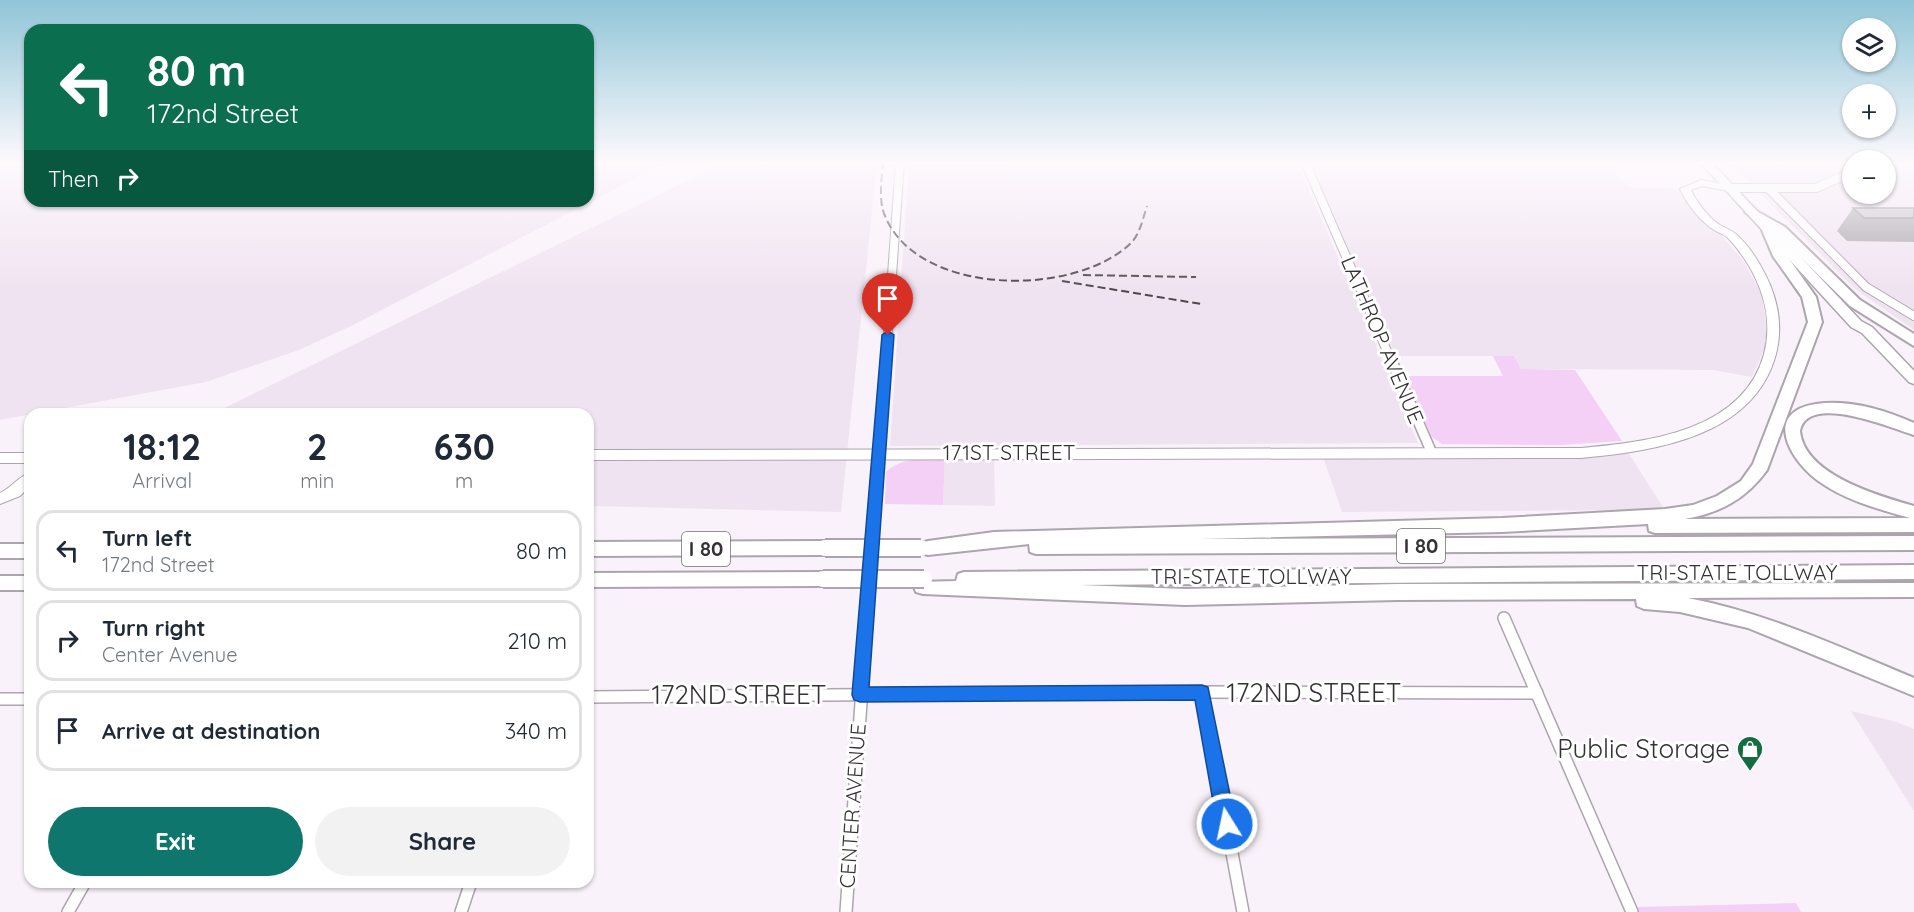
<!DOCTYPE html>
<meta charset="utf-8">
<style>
body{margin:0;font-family:Quicksand,sans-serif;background:#f2f2f3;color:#1f2937;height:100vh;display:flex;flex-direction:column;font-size:22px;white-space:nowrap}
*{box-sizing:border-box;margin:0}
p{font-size:20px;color:#747a83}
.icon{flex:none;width:33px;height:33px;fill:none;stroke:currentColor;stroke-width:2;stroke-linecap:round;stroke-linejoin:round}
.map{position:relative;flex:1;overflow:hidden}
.side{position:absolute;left:24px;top:408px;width:570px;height:480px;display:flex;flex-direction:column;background:#fff;border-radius:18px;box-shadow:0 2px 4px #0004}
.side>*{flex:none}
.hud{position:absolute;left:24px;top:24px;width:570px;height:183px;border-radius:18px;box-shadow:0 2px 4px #0004;background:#0b6e4f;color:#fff;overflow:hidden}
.controls{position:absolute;left:1842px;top:18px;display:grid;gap:12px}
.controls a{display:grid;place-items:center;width:54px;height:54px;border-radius:50%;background:#fff;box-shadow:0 2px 4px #0004;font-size:30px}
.pin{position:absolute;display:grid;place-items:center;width:51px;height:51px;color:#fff;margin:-62px -26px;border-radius:50% 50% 50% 0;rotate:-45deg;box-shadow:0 0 6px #0007}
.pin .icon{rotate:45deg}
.me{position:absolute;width:66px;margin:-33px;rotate:350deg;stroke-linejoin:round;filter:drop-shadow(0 0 4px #0008)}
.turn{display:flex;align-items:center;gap:21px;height:126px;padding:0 24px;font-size:27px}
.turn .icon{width:78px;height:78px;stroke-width:2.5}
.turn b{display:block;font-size:42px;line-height:51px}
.then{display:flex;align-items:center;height:57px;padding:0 24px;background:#0003;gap:12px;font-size:22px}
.eta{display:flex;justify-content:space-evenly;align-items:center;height:102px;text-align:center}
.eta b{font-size:36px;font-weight:800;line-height:42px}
.action{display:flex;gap:12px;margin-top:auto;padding:12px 24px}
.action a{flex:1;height:69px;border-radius:36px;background:#0f766e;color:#fff;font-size:24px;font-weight:800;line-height:69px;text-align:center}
.action a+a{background:#f2f2f3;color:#1f2937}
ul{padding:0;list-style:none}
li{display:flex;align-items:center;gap:18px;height:81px;margin:0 12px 9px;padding:0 12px;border:3px solid #e0e1e3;border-radius:18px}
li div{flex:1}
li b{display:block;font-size:22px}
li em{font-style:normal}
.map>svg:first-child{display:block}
.built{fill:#f0e3f1}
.green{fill:#f4d0f7}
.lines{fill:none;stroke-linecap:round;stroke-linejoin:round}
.street-far2-casing{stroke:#aca5ad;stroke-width:10}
.street-far1-casing{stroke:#aca5ad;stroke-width:12}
.street-casing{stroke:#aca5ad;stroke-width:14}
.secondary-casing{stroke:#aca5ad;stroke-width:2}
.primary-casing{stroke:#aca5ad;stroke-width:3}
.highway-casing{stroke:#aca5ad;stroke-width:4}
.street-far2{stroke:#fff;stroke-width:8}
.street-far1{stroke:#fff;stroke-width:9}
.street{stroke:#fff;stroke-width:11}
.secondary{fill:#fff;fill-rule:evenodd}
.primary{fill:#fff;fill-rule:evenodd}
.highway{fill:#fff;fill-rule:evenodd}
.rail{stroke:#4c484c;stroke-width:2;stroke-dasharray:8 4;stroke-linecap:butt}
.highway-bridge-casing{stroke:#aca5ad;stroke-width:20;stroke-linecap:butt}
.highway-bridge{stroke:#fff;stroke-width:16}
.wall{fill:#a9a3a9}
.building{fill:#c4bdc5;stroke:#89848a;stroke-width:1.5}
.route{fill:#1a73e8;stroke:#114b97;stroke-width:1.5}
.labels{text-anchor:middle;stroke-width:6;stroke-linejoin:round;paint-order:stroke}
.shield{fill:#fff;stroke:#727072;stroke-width:1.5}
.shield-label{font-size:20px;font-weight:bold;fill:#353235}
.street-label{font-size:21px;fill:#353235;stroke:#fff}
.near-street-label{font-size:26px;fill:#353235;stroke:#fff}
.near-poi-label{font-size:26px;fill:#353235;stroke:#fff;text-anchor:end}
</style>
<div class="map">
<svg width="1914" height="912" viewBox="0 0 1914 912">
<rect width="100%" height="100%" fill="#faf2fa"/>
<g class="built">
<path d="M0 162H30V201H588V162H667L351 326 299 350 206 382 0 420Z"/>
<path d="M726 162H877L841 512 588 506V414H212Z"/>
<path d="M1109 162H1297L1418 443 890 446 909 166 1110 165Z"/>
<path d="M1308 162 1609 165 1629 187 1681 189 1742 259 1761 292 1769 339 1752 377 1713 370 1521 369 1513 356H1396Z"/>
<path d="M1729 162H1852V194H1886V162H1914V330L1855 289Z"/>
<path d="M1628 452 1663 507 1637 510 1342 512 1323 457Z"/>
<path d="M945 458H994L995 506 943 505Z"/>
<path d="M1851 711 1897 722 1914 729V811Z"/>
</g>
<g class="green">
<path d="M909 162H1109L1110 165 909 166Z"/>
<path d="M1493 356H1514L1521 369 1575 370 1622 441 1560 445 1442 444 1432 437 1405 376H1503Z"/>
<path d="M945 458 943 505 885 504 886 472C901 457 925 459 945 458Z"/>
<path d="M1796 903 1801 912H1639L1636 907Z"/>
</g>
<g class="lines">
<g class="street-far2-casing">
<g id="street-far2">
<path d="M1305 162 1391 360"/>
<path d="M1729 188H1816L1852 172"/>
<path d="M1768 188 1866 287 1914 316"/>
<path d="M886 360 900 162"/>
</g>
</g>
<g class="street-far1-casing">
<g id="street-far1">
<path d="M1391 359 1431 451"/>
<path d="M868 606 886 359"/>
</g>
</g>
<g class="street-casing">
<g id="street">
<path d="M1504 618 1632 912"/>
<path d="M1202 692 1243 912"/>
<path d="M588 697 1202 692 1537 693"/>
<path d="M0 699H30"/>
<path d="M68 912 85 882"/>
<path d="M461 912 471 882"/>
<path d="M846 912 868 605"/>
</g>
</g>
<g class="secondary-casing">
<g id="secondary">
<path d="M1701 180 1729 185 1734 188 1729 191 1702 186 1691 190C1697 203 1708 217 1720 225 1725 228 1731 230 1736 234 1748 245 1758 260 1765 274 1778 299 1783 327 1776 354 1754 437 1655 451 1581 458L588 460V450L1581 448C1648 442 1743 431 1764 354 1772 324 1765 293 1749 266 1743 256 1736 246 1727 237 1722 233 1716 232 1711 228 1698 218 1687 204 1680 189Z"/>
<rect x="0" y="453" width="30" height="10"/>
<path d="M30 473V486L20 496 0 504V493C11 488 19 476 30 473Z"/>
</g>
</g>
<g class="primary-casing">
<path id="primary" d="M1700 162H1711L1861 321 1872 327 1914 371V384L1909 382 1862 333 1851 327Z"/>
</g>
<g class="highway-casing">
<g id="highway">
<path d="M1751 208 1785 227 1860 300 1914 334V346L1850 306 1778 235 1787 256 1816 297 1822 322 1767 470C1746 499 1720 513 1685 519L1910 518C1878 509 1844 500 1817 480 1789 459 1763 412 1816 404 1848 399 1885 410 1914 423V435C1892 428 1807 392 1800 431 1804 475 1879 496 1914 506V532L1655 533 1649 531 1648 524 1502 532 1199 539 1914 536V550L1036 554 1030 552 1029 544 928 555 922 553 919 548 922 543 928 541 994 532 1502 518 1665 509 1693 505 1717 496 1741 481 1753 464 1808 322 1802 297 1773 256 1762 230 1766 227 1745 212Z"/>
<path d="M825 541 831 543 834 548 831 553 825 555 588 556V542Z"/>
<rect x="0" y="544" width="30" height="14"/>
<path d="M1914 565V579L1080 585 1185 589 1397 584 1914 583V597L1688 598C1767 613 1840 647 1914 678V696L1748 628 1680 612 1644 609 1637 606 1636 599 1397 600 1185 605 923 594 916 592 914 587 916 582 956 581 958 574 964 572Z"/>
<path d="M823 572 829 574 832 579 829 584 823 586 588 587V573Z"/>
<rect x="0" y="576" width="30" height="14"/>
</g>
</g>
<use href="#street-far2" class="street-far2"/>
<use href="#street-far1" class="street-far1"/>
<use href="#street" class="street"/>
<use href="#secondary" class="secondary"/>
<use href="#primary" class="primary"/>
<use href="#highway" class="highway"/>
<g class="rail">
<path d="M883 162C882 179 878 200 885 216 918 296 1074 298 1131 243 1140 234 1143 218 1147 206"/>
<path d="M1083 275 1196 277"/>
<path d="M1062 281 1201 304"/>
</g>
<g class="highway-bridge-casing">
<g id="highway-bridge">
<path d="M825 548H921"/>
<path d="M823 579H924"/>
</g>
</g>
<use href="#highway-bridge" class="highway-bridge"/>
</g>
<path class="wall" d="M1853 208H1914V242L1847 241 1837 231Z"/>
<path class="building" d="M1853 208H1914V218H1864Z"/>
<linearGradient id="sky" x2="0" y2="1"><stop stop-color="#90c5d7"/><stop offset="0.56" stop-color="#fdf9fd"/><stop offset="1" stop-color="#fdf9fd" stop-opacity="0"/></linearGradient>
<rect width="1914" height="290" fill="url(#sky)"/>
<path class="route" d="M888 331 894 335 869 687 1202 685 1208 687 1236 824 1233 830 1227 833 1220 830 1217 824 1195 700 860 702 854 700 852 695 882 335Z"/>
<defs>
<g id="shop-pin" transform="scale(1.35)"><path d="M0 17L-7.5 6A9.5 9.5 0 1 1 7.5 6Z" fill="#136d40" stroke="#fff"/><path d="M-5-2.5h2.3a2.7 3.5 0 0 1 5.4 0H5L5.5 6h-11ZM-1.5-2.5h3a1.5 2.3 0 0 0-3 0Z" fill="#fff"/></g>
</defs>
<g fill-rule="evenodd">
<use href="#shop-pin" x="1750" y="749"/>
</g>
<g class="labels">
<g class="shield">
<rect x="1397" y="529" width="48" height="34" rx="4.5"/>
<rect x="682" y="532" width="48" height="34" rx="4.5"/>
</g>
<g class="shield-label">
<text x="1421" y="553">I 80</text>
<text x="706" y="556">I 80</text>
</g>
<g class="street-label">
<text transform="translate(1382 340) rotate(67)" y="7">LATHROP AVENUE</text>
<text x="1009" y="460">171ST STREET</text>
<text x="1737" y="580">TRI-STATE TOLLWAY</text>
<text x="1251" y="584">TRI-STATE TOLLWAY</text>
<text transform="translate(853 806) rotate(-86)" y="7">CENTER AVENUE</text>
</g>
<g class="near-street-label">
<text x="1314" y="702">172ND STREET</text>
<text x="739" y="704">172ND STREET</text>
</g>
<g class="near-poi-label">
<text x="1730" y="758">Public Storage</text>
</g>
</g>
</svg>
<div class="controls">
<a><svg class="icon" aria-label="layers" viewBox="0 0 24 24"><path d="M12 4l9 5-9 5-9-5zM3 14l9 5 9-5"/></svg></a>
<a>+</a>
<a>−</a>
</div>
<div class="pin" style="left:888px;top:335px;background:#d93025"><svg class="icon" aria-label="arrive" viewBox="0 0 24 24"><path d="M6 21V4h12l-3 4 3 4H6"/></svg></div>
<svg class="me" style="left:1227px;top:824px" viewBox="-20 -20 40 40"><circle r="17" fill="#1a73e8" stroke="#fff" stroke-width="3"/><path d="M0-11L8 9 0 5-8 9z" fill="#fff"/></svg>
<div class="hud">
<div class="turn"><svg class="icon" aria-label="left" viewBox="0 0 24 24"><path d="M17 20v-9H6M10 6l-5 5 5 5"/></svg><div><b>80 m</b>172nd Street</div></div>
<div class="then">Then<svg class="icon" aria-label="right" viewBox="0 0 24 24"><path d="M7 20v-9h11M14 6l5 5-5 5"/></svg></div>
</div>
<section class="side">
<div class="eta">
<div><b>18:12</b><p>Arrival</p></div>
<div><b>2</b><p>min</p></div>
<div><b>630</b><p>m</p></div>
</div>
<ul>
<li><svg class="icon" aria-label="left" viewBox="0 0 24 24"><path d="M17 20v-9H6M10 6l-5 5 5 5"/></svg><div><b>Turn left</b><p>172nd Street</p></div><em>80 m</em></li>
<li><svg class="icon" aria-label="right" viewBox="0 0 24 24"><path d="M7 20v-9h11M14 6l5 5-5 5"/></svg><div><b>Turn right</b><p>Center Avenue</p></div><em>210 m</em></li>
<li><svg class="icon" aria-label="arrive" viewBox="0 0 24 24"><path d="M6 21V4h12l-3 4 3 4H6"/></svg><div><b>Arrive at destination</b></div><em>340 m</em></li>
</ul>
<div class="action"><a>Exit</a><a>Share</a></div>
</section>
</div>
